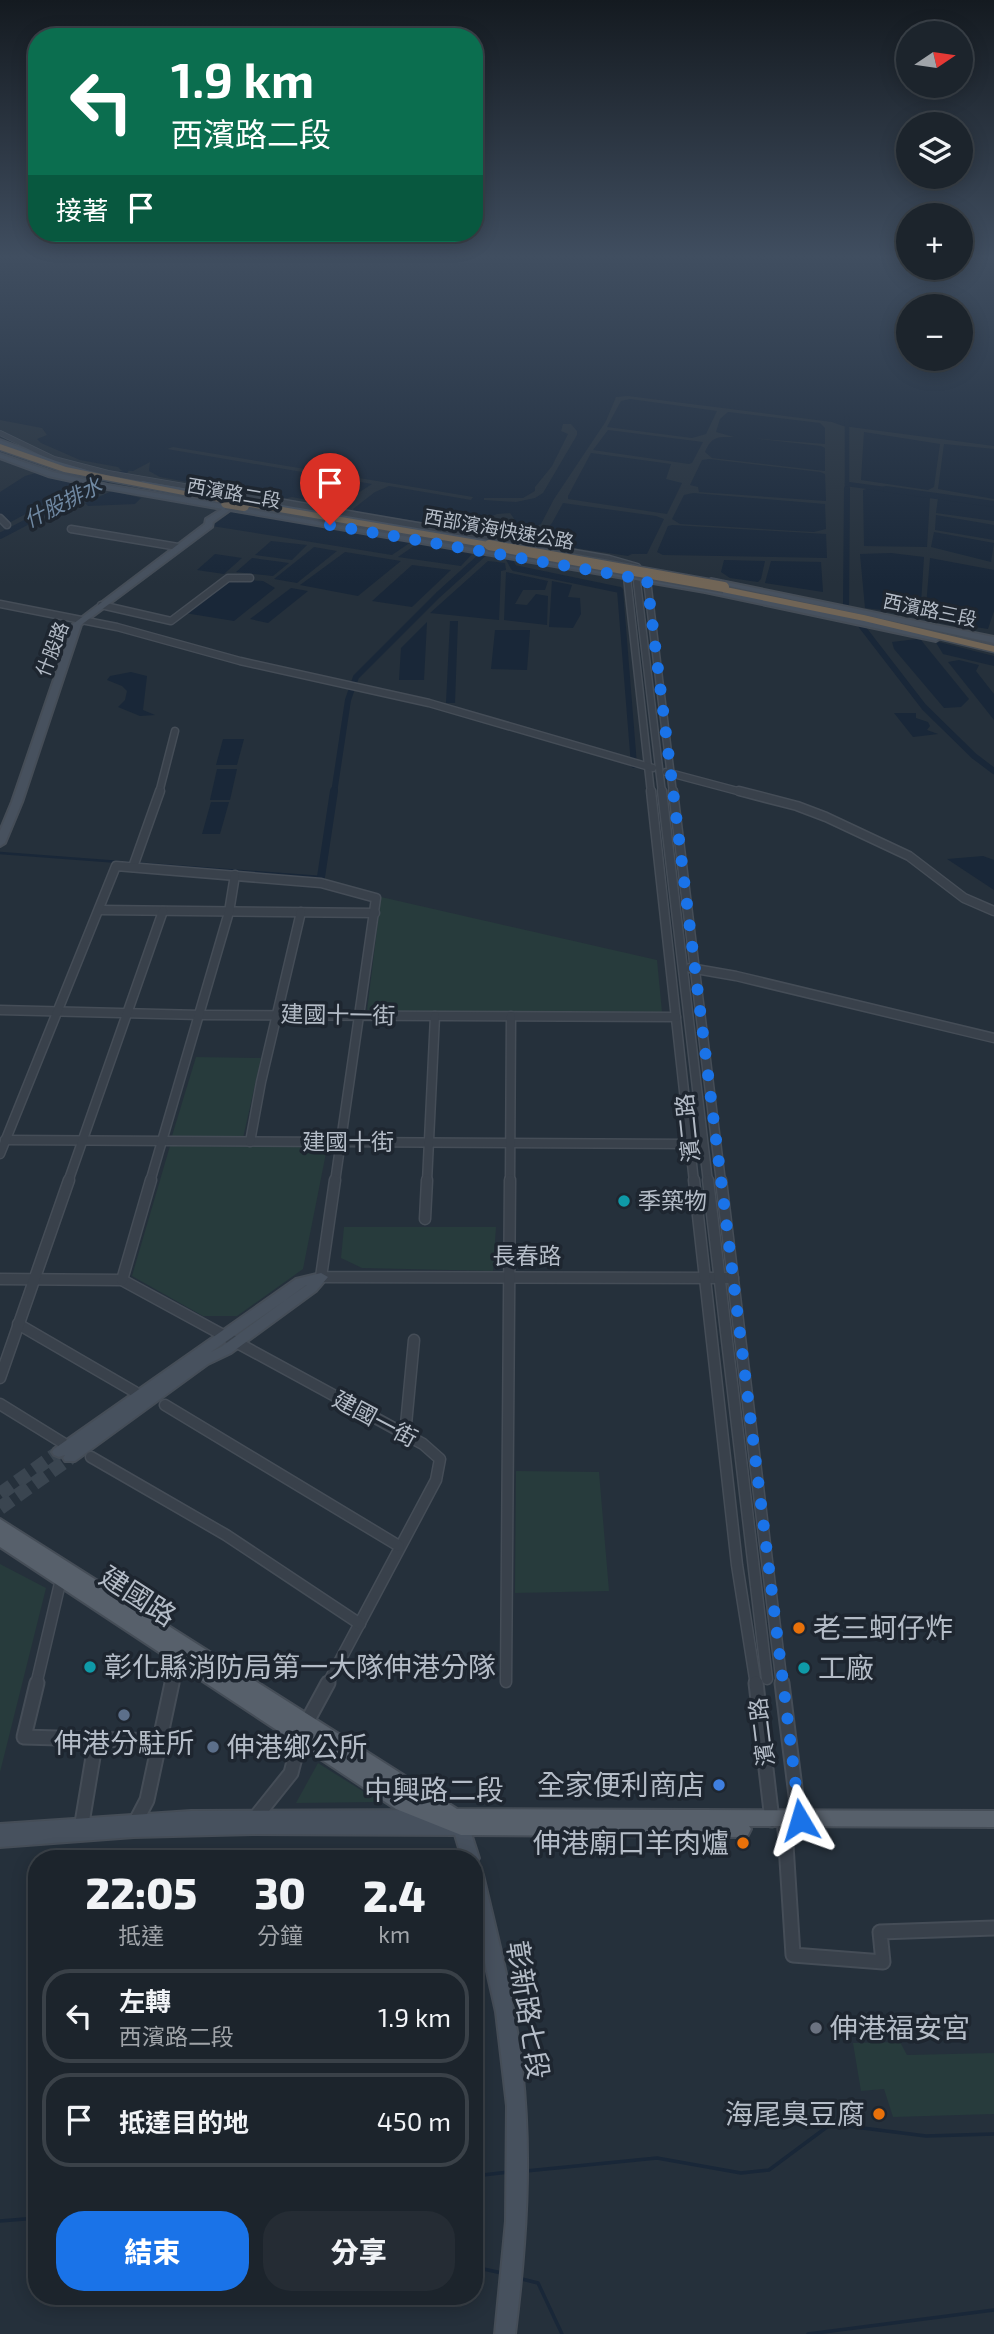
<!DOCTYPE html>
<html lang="zh-TW">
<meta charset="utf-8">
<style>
body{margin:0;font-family:"Exo 2","Noto Sans TC",sans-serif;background:#252c34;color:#f1f3f6;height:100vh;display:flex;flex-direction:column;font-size:26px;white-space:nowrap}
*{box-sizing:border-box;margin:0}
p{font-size:23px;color:#a0a4a9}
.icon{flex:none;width:38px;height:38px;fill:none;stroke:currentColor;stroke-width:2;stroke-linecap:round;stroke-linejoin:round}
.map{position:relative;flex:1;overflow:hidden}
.sheet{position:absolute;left:28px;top:1850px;width:455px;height:455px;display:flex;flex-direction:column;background:#1c242c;border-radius:28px;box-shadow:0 4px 18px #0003,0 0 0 2px #3a4148}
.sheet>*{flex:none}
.guide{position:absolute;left:28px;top:28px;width:455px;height:214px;border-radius:28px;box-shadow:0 4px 18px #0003,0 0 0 2px #3a4148;background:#0b6e4f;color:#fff;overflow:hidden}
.needle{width:46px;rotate:77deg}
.controls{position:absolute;left:896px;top:21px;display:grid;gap:14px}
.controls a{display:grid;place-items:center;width:77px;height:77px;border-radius:50%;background:#1c242c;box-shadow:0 4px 18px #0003,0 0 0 2px #3a4148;font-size:35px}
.pin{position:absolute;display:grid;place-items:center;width:60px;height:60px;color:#fff;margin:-72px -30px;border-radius:50% 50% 50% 0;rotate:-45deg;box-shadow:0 0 7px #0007}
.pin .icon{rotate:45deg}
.me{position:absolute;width:77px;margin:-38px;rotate:353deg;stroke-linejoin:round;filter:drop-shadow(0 0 5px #0008)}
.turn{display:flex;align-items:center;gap:24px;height:147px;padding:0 28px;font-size:32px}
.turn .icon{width:91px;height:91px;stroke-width:2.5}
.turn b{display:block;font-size:49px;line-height:60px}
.then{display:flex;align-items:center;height:66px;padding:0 28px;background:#0003;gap:14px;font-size:26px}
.eta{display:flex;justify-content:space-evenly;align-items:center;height:119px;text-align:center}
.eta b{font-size:42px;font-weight:800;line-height:49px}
.action{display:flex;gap:14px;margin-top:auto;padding:14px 28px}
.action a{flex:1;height:80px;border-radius:28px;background:#1a73e8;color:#fff;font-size:28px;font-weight:800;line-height:80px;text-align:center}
.action a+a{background:#252c34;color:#f1f3f6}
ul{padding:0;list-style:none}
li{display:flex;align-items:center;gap:21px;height:94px;margin:0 14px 10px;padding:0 14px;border:4px solid #3a4148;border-radius:28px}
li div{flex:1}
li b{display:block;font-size:26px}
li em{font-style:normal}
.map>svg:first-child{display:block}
.green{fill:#273b3c}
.water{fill:#192738;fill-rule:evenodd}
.pier{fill:#25303b}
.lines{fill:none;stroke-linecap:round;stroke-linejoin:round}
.stream-far1{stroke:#192738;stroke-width:2.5}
.stream{stroke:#192738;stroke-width:3.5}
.canal-far2{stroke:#192738;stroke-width:4.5}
.canal-far1{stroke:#192738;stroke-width:6}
.canal{stroke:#192738;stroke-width:8}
.secondary-tunnel{stroke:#3a4550;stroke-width:14;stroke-dasharray:14 7;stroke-linecap:butt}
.street-far4-casing{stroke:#454d57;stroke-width:6}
.street-far3-casing{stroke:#454d57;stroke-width:9}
.street-far2-casing{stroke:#454d57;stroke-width:11}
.street-far1-casing{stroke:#454d57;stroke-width:13}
.street-casing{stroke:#454d57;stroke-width:17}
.secondary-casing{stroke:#454d57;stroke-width:4}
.primary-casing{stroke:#454d57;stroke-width:4}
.highway-casing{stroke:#444c56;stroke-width:3}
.street-far4{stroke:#39414b;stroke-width:4.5}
.street-far3{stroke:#39414b;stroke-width:6}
.street-far2{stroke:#39414b;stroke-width:8}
.street-far1{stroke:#39414b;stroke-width:10}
.street{stroke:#39414b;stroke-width:13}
.secondary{fill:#47515e;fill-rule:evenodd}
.primary{fill:#57606b;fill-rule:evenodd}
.highway{fill:#716556;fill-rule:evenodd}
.highway-bridge-casing{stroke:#444c56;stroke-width:13;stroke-linecap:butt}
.highway-bridge{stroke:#716556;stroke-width:10}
.route{stroke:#1a73e8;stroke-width:12;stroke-dasharray:0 21.6}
.culture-dot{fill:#0f9aa8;stroke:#1e2630;stroke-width:2.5}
.food-dot{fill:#e8710a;stroke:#1e2630;stroke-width:2.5}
.service-dot{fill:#5c6f8a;stroke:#1e2630;stroke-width:2.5}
.shop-dot{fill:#3f7fe0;stroke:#1e2630;stroke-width:2.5}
.worship-dot{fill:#6b7280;stroke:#1e2630;stroke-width:2.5}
.labels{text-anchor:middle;stroke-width:7;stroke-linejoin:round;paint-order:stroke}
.far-street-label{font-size:19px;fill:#b4bcc7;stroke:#1e2630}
.far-water-label{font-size:21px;font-style:italic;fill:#7089a3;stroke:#1e2630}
.street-label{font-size:23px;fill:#b4bcc7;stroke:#1e2630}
.poi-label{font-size:23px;fill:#b4bcc7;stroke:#1e2630;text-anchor:start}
.near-street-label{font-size:28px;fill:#b4bcc7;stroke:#1e2630}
.near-poi-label{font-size:28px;fill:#b4bcc7;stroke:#1e2630;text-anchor:start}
</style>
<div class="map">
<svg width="994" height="2334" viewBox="0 0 994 2334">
<rect width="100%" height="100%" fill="#25303b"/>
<g class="green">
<path d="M381 897 657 960 662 1012 367 1011Z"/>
<path d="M196 1057 261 1058 243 1138 172 1136Z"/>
<path d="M170 1146 318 1147 326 1153 303 1269 237 1316H203L132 1276Z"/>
<path d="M344 1227H496L493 1271 362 1268 341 1258Z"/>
<path d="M516 1471 599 1472 609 1591 515 1593Z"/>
<path d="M0 1564 46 1588 0 1772Z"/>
<path d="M318 1763 380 1802 296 1803Z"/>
<path d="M900 2042 907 2055 994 2053V2114L893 2117 884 2089 861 2091 853 2043Z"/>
</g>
<g class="water">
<path d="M0 257H908V268H961V257H994V446L843 426 832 422 628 396 616 397 606 421 554 499 541 524 521 533 524 536 522 542 499 537 501 534H507L515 520 510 513 497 514 464 528 355 512 353 509 375 492 389 486 471 500 473 497 173 447 167 449 372 484 338 506 292 497 282 499 160 477 149 471 150 462 133 471 121 470 118 467 80 460 41 443 37 439 47 435 42 428 0 420ZM908 306H961V359H908Z"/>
<path d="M630 399 717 411 706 434 692 438 607 427 621 401Z"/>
<path d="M728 412 820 423 825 428V444L751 438 821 446 825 448V471L712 458 705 452C712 436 717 437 734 437L716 432 720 419Z"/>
<path d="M608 430 703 442 692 463 689 464 593 450Z"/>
<path d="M864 432 940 444 934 487 928 490 861 480Z"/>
<path d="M944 444 994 449V499L938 489Z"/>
<path d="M591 453 671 464 666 479 682 483 667 514 568 499V496Z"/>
<path d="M709 459 820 472 825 474 826 501 699 492 698 487 690 485 702 460Z"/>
<path d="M36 473 79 485 9 523 0 516V492L25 476Z"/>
<path d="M870 488 930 497 927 547 864 546 863 490Z"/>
<path d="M112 491 141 498 135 504 88 506 85 503Z"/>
<path d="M693 493 825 504 826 529 814 532 680 524 672 519 684 495Z"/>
<path d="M938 498 994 506V521L936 513Z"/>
<path d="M563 503 656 516 664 519 647 554H632L628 556 536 542 552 523Z"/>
<path d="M232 511 411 542 392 555 212 526Z"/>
<path d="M936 515 994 525V540L935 530Z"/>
<path d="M672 525 826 534 827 558 663 555 657 552 668 526Z"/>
<path d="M934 532 994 543 991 562 931 547Z"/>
<path d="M271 541 307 545 292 560 255 555Z"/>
<path d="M418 543 474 552 461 566 398 557Z"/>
<path d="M314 547 337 551 297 583 274 579Z"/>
<path d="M345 552 401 561 358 596 300 585Z"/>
<path d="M891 553 924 557 921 603H907L906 613 865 608 860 554Z"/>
<path d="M215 554 242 558 224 574 197 570Z"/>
<path d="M252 558 289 563 273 576 236 572Z"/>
<path d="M930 558 994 570V611L988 629 925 619Z"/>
<path d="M724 560 765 561 761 579 758 582 730 578 721 572Z"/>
<path d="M488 561 505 563 506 570 501 571 499 620 430 613Z"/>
<path d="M771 561 821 562 823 592 765 583Z"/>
<path d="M412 565 451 570 412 607 372 601Z"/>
<path d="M506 572 548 581 545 590H523L515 604 527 605 536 594 548 596 547 625 504 620Z"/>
<path d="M230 579 263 581 275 588 234 621 185 613Z"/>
<path d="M552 581 572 585 568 597 580 598 581 614 573 628 549 627Z"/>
<path d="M291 588 308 591 268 623 250 619Z"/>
<path d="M450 621H458L455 703H446Z"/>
<path d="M427 622 424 680H399L401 648Z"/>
<path d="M495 630H530L527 670 491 669Z"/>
<path d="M917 639 921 640 969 699 961 707 944 708 894 649 892 642Z"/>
<path d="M935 641 994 656V666L943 654Z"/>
<path d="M959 660 979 665 976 671 994 694V720L948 662Z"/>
<path d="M131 672 147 676 143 710 155 715 140 716 118 707 125 700 127 691 122 686 107 680 110 676Z"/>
<path d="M894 713H916V718L928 722 930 726 927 730 938 734 913 737Z"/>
<path d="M223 739H244L237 765H216Z"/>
<path d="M217 769H237L230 800H210Z"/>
<path d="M211 802H229L220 834H202Z"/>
<path d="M983 856 994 860V890L947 859Z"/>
</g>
<path class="pier" d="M563 424H571L577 431V435L543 493 535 498 516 502 484 500V498H523L535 491V487L552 466 568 434 561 431Z"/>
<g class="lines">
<path class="stream-far1" d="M0 853 321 877"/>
<g class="stream">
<path d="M526 2171 657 2158 741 2173 769 2170 831 2124 926 2136 994 2134"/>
<path d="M474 2176 509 2172"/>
<path d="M0 2221 37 2218"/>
<path d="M474 2267 502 2273"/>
<path d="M518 2278 538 2283 562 2334"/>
<path d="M808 2334 994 2310"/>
</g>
<g class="canal-far2">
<path d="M847 484 899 491"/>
<path d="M87 491 126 471"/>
<path d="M847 491V417"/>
</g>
<g class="canal-far1">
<path d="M847 489 846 606 924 707 974 756 994 771"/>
<path d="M886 489 994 504"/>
<path d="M0 536 90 489"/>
<path d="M512 546 509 559 514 568 620 590 634 765"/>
<path d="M334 793 348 700 356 677 438 595 490 548"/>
</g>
<path class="canal" d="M321 877 334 791"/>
<g class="secondary-tunnel">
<path d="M0 1494 59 1452"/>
<path d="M0 1508 70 1458"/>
</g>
<g class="street-far4-casing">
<path id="street-far4" d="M0 433 54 459 108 473 213 491"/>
</g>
<g class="street-far3-casing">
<g id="street-far3">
<path d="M203 489 609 559 637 567"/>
<path d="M0 518 7 525"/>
<path d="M71 529 178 547"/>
<path d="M633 571 627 577 651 793"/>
<path d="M642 574 647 580 673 793"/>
<path d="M637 582 662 793"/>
<path d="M0 604 117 627 240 661 429 703 653 768"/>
<path d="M101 605 171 621 228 578H250"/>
<path d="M666 772 745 793"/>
<path d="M159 793 175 731"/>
</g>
</g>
<g class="street-far2-casing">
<g id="street-far2">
<path d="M651 791 694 1182"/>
<path d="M662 791 708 1182"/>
<path d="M673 791 721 1182"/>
<path d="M739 791 797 806 826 817 909 856 964 898 994 911"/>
<path d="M133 867 160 791"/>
<path d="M100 910 375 913"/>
<path d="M690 968 736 976 994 1038"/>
<path d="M0 1010 200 1015 676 1017"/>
<path d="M5 1140 690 1144"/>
<path d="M250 1142 261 1082 301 912"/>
<path d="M0 1154 116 866 321 883 376 898 335 1182"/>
<path d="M68 1182 163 911"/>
<path d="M150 1182 229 912 235 875"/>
<path d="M427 1182 435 1016"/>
<path d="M510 1182 511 1016"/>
</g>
</g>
<g class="street-far1-casing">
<g id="street-far1">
<path d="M335 1180 321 1277 733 1278"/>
<path d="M694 1180 737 1565 756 1685"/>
<path d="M708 1180 767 1679"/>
<path d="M721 1180 782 1685"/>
<path d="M425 1219 427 1180"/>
<path d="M0 1279 122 1280 423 1444 440 1459 436 1480 327 1685"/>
<path d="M122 1280 151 1180"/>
<path d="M18 1324 135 1392"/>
<path d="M0 1378 69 1180"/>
<path d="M0 1404 63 1443"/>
<path d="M165 1405 399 1546"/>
<path d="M405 1435 414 1340"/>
<path d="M91 1457 226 1535 360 1624"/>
<path d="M506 1682 510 1180"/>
<path d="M36 1685 61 1579"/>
<path d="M172 1685 178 1656"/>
</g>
</g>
<g class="street-casing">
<g id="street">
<path d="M37 1683 24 1737 160 1741"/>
<path d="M756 1683 772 1820"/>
<path d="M782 1683 799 1820 785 1829"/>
<path d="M255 1818 291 1773 302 1731 328 1683"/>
<path d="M135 1823 147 1800 172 1683"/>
<path d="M81 1829 96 1739"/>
<path d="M785 1829 793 1955 883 1962 880 1932 994 1928"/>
</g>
</g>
<g class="secondary-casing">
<g id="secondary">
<path d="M0 440 56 461 100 474 96 476 50 465 0 444Z"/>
<path d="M0 454 53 472 108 485 227 505 233 503 237 505 235 507 705 588 936 635 940 638 936 641 705 592 230 510 213 522 212 527 81 625 22 802 5 843 0 846V831L12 802 73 624 205 524 206 519 222 509 108 489 48 476 0 458Z"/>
<path d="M142 481 499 542 503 544 499 546 145 485 141 483Z"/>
<path d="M711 579 994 637V643L714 583H711Z"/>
<path d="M321 1273 328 1277 316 1291 231 1353 208 1364 75 1461H65L63 1458 65 1455 59 1457 54 1455 52 1452 54 1449 296 1279ZM306 1285 221 1347 211 1352 307 1285Z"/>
<path d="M433 1810 439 1812 441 1817 439 1821H449L451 1816 457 1814 463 1816 469 1827 479 1858 476 1863 474 1864V1858H462L455 1835 253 1834 134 1837 0 1847V1824L191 1811Z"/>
<path d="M474 1868 480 1870 483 1875C498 1939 515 2003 522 2068 532 2157 526 2246 515 2334H495L506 2221 507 2106 496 2012 474 1913Z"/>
</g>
</g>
<g class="primary-casing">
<path id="primary" d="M0 1519 457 1809 994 1811V1827L749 1826 751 1829 748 1835 741 1837 461 1835 396 1809 0 1547Z"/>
</g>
<g class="highway-casing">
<g id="highway">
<path d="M0 444 66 467 235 501 230 504 64 472 0 450Z"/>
<path d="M247 501 489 542 494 545 489 548 244 506V502Z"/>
<path d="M721 586 864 615 994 646V652L864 621 717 591 716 589Z"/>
</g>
</g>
<use href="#street-far4" class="street-far4"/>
<use href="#street-far3" class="street-far3"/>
<use href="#street-far2" class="street-far2"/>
<use href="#street-far1" class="street-far1"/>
<use href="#street" class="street"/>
<use href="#secondary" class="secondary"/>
<use href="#primary" class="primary"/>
<use href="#highway" class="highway"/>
<g class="highway-bridge-casing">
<g id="highway-bridge">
<path d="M226 503 244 506"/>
<path d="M489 545 724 587"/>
</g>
</g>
<use href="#highway-bridge" class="highway-bridge"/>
</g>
<linearGradient id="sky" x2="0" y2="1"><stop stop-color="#141a20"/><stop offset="0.44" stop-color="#404e60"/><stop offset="1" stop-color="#404e60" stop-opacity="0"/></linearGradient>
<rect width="994" height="584" fill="url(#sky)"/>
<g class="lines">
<path class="route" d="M330 525 647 580 800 1820"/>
</g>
<g class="culture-dot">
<circle cx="624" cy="1201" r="7"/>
<circle cx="90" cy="1667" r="7"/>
<circle cx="804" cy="1668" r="7"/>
</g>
<g class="food-dot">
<circle cx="799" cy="1628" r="7"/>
<circle cx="743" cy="1843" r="7"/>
<circle cx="879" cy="2114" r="7"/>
</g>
<g class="service-dot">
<circle cx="124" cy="1715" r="7"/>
<circle cx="213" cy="1747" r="7"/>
</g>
<circle class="shop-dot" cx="719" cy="1785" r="7"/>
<circle class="worship-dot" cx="816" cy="2028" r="7"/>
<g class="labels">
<g class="far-street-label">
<text transform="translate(234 493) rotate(10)" y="7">西濱路二段</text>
<text transform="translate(499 529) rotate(10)" y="7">西部濱海快速公路</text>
<text transform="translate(930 610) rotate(12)" y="7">西濱路三段</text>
<text transform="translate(52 649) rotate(-69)" y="7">什股路</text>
</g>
<g class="far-water-label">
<text transform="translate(63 503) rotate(-27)" y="7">什股排水</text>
</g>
<g class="street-label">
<text transform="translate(338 1015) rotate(1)" y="8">建國十一街</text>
<text transform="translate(688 1128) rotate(-96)" y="8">濱二路</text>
<text x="348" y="1150">建國十街</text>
<text x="527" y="1264">長春路</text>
<text transform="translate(375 1419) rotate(28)" y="8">建國一街</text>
<text transform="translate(762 1732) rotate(-97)" y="8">濱二路</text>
</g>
<g class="poi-label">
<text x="638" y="1209">季築物</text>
</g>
<g class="near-street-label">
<text transform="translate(138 1596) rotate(33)" y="10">建國路</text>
<text x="434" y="1800">中興路二段</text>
<text transform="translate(528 2010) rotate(81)" y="10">彰新路七段</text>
</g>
<g class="near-poi-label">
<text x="813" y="1638">老三蚵仔炸</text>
<text x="104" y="1677">彰化縣消防局第一大隊伸港分隊</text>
<text x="818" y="1678">工廠</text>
<text x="124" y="1753" text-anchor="middle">伸港分駐所</text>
<text x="227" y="1757">伸港鄉公所</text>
<text x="705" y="1795" text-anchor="end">全家便利商店</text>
<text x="729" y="1853" text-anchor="end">伸港廟口羊肉爐</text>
<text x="830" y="2038">伸港福安宮</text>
<text x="865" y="2124" text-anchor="end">海尾臭豆腐</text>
</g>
</g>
</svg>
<div class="controls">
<a><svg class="needle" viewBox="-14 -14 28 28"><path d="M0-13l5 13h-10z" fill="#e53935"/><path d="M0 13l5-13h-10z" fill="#a0a4a9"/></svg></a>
<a><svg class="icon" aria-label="layers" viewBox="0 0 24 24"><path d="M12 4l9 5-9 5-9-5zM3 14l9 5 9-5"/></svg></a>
<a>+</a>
<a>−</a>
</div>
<div class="pin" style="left:330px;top:525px;background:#d93025"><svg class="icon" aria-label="arrive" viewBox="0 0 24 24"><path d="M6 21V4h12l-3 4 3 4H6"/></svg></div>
<svg class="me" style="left:800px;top:1820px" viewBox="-20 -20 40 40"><path d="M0-17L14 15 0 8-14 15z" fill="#1a73e8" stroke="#fff" stroke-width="4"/></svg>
<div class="guide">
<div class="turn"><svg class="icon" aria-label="left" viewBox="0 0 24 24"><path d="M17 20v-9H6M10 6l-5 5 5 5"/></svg><div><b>1.9 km</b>西濱路二段</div></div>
<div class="then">接著<svg class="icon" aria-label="arrive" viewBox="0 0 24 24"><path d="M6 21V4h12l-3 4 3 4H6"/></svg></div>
</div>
<section class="sheet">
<div class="eta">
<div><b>22:05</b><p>抵達</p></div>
<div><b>30</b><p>分鐘</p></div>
<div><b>2.4</b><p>km</p></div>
</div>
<ul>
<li><svg class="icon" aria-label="left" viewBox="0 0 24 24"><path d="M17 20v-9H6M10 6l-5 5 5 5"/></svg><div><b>左轉</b><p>西濱路二段</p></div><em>1.9 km</em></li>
<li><svg class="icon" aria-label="arrive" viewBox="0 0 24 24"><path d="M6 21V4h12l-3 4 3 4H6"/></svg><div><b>抵達目的地</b></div><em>450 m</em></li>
</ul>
<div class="action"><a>結束</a><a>分享</a></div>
</section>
</div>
